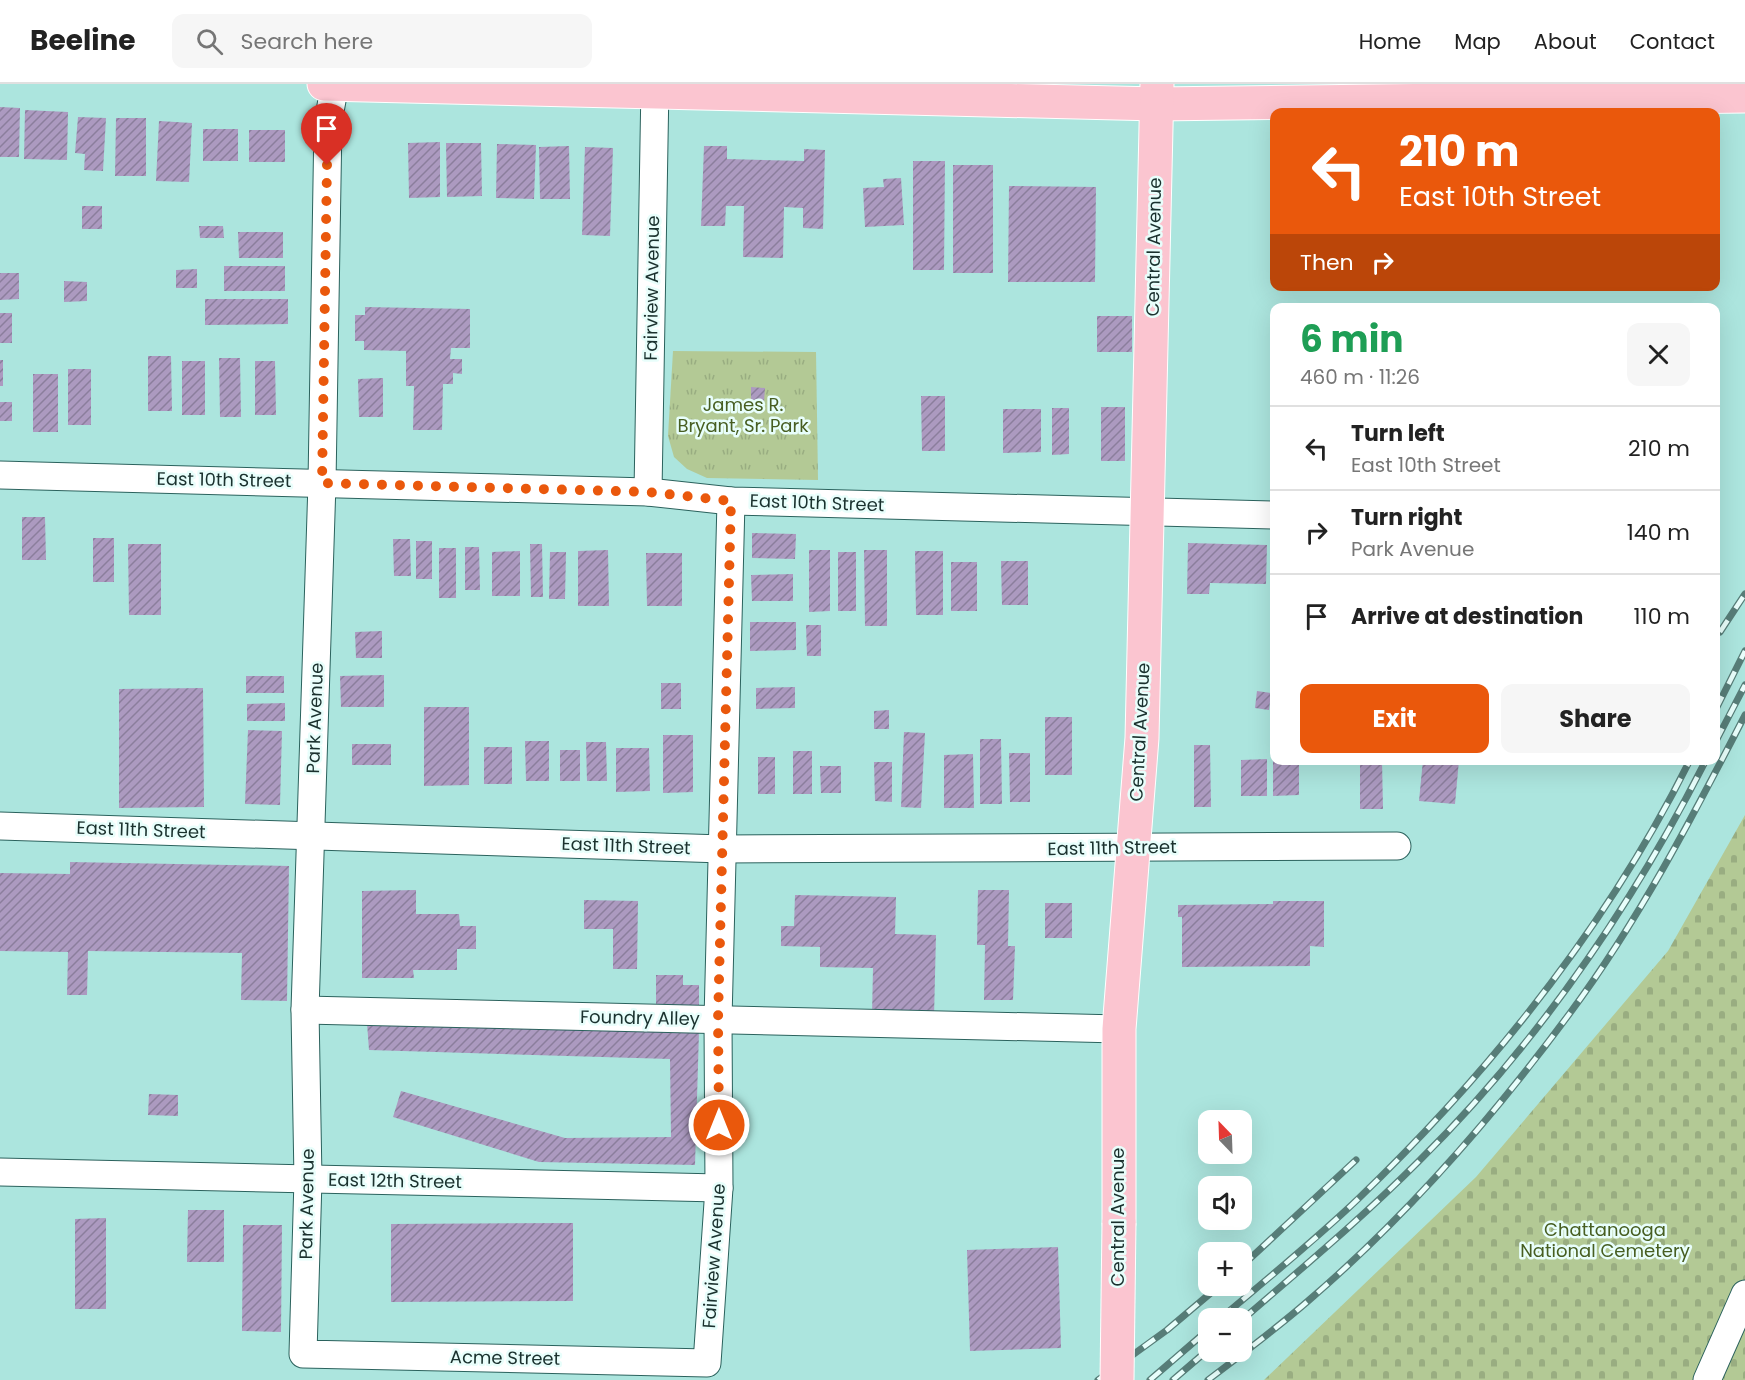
<!DOCTYPE html>
<meta charset="utf-8">
<style>
body{margin:0;font-family:Poppins,sans-serif;background:#f6f6f6;color:#222;height:100vh;display:flex;flex-direction:column;font-size:22px;white-space:nowrap}
*{box-sizing:border-box;margin:0}
p{font-size:20px;color:#767676}
.icon{flex:none;width:33px;height:33px;fill:none;stroke:currentColor;stroke-width:2;stroke-linecap:round;stroke-linejoin:round}
.map{position:relative;flex:1;overflow:hidden}
.drawer{position:absolute;left:1270px;top:219px;width:450px;height:462px;display:flex;flex-direction:column;background:#fff;border-radius:12px;box-shadow:0 6px 24px #0002}
.drawer>*{flex:none}
.guide{position:absolute;left:1270px;top:24px;width:450px;height:183px;border-radius:12px;box-shadow:0 6px 24px #0002;background:#ea580c;color:#fff;overflow:hidden}
.needle{width:39px;rotate:337deg}
.fabs{position:absolute;left:1198px;top:1026px;display:grid;gap:12px}
.fabs a{display:grid;place-items:center;width:54px;height:54px;border-radius:12px;background:#fff;box-shadow:0 6px 24px #0002;font-size:30px}
.pin{position:absolute;display:grid;place-items:center;width:51px;height:51px;color:#fff;margin:-62px -26px;border-radius:50% 50% 50% 0;rotate:-45deg;box-shadow:0 0 6px #0007}
.pin .icon{rotate:45deg}
.me{position:absolute;width:66px;margin:-33px;rotate:0deg;stroke-linejoin:round;filter:drop-shadow(0 0 4px #0008)}
.turn{display:flex;align-items:center;gap:21px;height:126px;padding:0 30px;font-size:27px}
.turn .icon{width:78px;height:78px;stroke-width:2.5}
.turn b{display:block;font-size:42px;line-height:51px}
.then{display:flex;align-items:center;height:57px;padding:0 30px;background:#0003;gap:12px;font-size:22px}
.round{display:grid;place-items:center;flex:none;width:63px;height:63px;border-radius:12px;background:#f6f6f6}
.overview{display:flex;align-items:center;justify-content:space-between;height:102px;padding:0 30px}
h1{font-size:36px;font-weight:700;line-height:45px;color:#1e9e55}
.cta{display:flex;gap:12px;margin-top:auto;padding:12px 30px}
.cta a{flex:1;height:69px;border-radius:12px;background:#ea580c;color:#fff;font-size:24px;font-weight:700;line-height:69px;text-align:center}
.cta a+a{background:#f6f6f6;color:#222}
ul{padding:0;list-style:none}
li{display:flex;align-items:center;gap:18px;height:84px;padding:0 30px;border-top:2px solid #e0e0e0}
li div{flex:1}
li b{display:block;font-size:22px}
li em{font-style:normal}
header{display:flex;align-items:center;gap:36px;box-sizing:border-box;height:84px;padding:0 30px;background:#fff;border-bottom:2px solid #e0e0e0}
header strong{font-size:28px}
nav{display:flex;gap:33px;margin-inline-start:auto;font-size:21px}
.search{width:420px;height:54px;background:#f6f6f6;display:flex;align-items:center;gap:15px;box-sizing:border-box;padding:0 21px;border-radius:12px;color:#767676;font-size:22px}
.map>svg:first-child{display:block}
.grass{fill:url(#grass-tufts)}
.cemetery{fill:url(#cemetery-stones)}
.building{fill:url(#building-hatch)}
.lines{fill:none;stroke-linecap:round;stroke-linejoin:round}
.minor-casing{stroke:#2b625d;stroke-width:29}
.major-casing{stroke:#fff;stroke-width:35}
.minor{stroke:#fff;stroke-width:27}
.major{stroke:#fbc5d0;stroke-width:33}
.rail-casing{stroke:#577d78;stroke-width:7}
.rail{stroke:#e8fefb;stroke-width:4.5;stroke-dasharray:14;stroke-linecap:butt}
.major-bridge-casing{stroke:#fff;stroke-width:35;stroke-linecap:butt}
.major-bridge{stroke:#fbc5d0;stroke-width:33}
.route{stroke:#ea580c;stroke-width:10;stroke-dasharray:0 18}
.labels{text-anchor:middle;stroke-width:5;stroke-linejoin:round;paint-order:stroke}
.street-label{font-size:18px;fill:#1a312e;stroke:#e8fefb}
.park-label{font-size:18px;fill:#475e21;stroke:#e8fefb}
</style>
<header>
<strong>Beeline</strong>
<div class="search"><svg class="icon" aria-label="search" viewBox="0 0 24 24"><circle cx="10" cy="10" r="6"/><path d="M15 15l6 6"/></svg>Search here</div>
<nav><a>Home</a><a>Map</a><a>About</a><a>Contact</a></nav>
</header>
<div class="map">
<svg width="1745" height="1296" viewBox="0 0 1745 1296">
<defs>
<pattern id="grass-tufts" width="24" height="20" patternUnits="userSpaceOnUse" patternTransform="scale(1.5)"><rect width="24" height="20" fill="#b3c995"/><path d="M3 7l-1-3M5 7V3M7 7l1-3M15 17l-1-3M17 17v-4M19 17l1-3" fill="none" stroke="#99ad81"/></pattern>
<pattern id="cemetery-stones" width="16" height="16" patternUnits="userSpaceOnUse" patternTransform="scale(1.5)"><rect width="16" height="16" fill="#b3c995"/><path d="M2 7V4a2 2 0 0 1 4 0v3zM10 15v-3a2 2 0 0 1 4 0v3z" fill="#99ad81"/></pattern>
<pattern id="building-hatch" width="6" height="6" patternUnits="userSpaceOnUse" patternTransform="scale(1.5)"><rect width="6" height="6" fill="#ac9ac0"/><path d="M-1 1l2-2M0 6l6-6M5 7l2-2" fill="none" stroke="#8b7e9c"/></pattern>
</defs>
<rect width="100%" height="100%" fill="#ace5de"/>
<path class="grass" d="M673 267 816 268 818 396 707 394 687 385 674 373 668 352Z"/>
<path class="cemetery" d="M1745 731V1296H1264L1476 1093 1668 867Z"/>
<g class="building">
<path d="M0 23 20 24 19 73H0Z"/>
<path d="M25 26 68 28 67 76 24 75Z"/>
<path d="M78 33 106 34 103 87 84 86 85 70 75 69Z"/>
<path d="M116 34H146V92H115Z"/>
<path d="M159 37 192 39 189 98 156 97Z"/>
<rect x="203" y="45" width="35" height="32"/>
<rect x="249" y="46" width="36" height="32"/>
<path d="M440 58V113L409 114 408 59Z"/>
<path d="M446 59H481L482 112 447 113Z"/>
<path d="M497 60 536 61 534 115 496 114Z"/>
<path d="M569 62 570 115H540L539 63Z"/>
<path d="M704 62H727V75L804 77V65L825 66 823 145 803 144V124L784 123 783 174 743 173 744 122H726L725 142H701Z"/>
<path d="M585 63 613 64 610 152 582 151Z"/>
<path d="M913 77H945L944 186H913Z"/>
<rect x="953" y="81" width="40" height="108"/>
<path d="M901 94 904 141 865 143 863 104 884 103 883 95Z"/>
<path d="M1009 102 1096 103 1095 198H1008Z"/>
<rect x="82" y="122" width="20" height="23"/>
<path d="M199 142H223L224 154H200Z"/>
<path d="M238 148H283V174H239Z"/>
<rect x="224" y="182" width="61" height="25"/>
<path d="M197 185V204H176V186Z"/>
<path d="M0 189H19V215L0 216Z"/>
<path d="M64 197 87 198V217L64 218Z"/>
<path d="M205 215H288V240L205 241Z"/>
<path d="M365 223 470 225V264H451L450 275H462V290L453 289V300H443L442 346H413L414 302H406V267L364 266V257H355V231H365Z"/>
<rect x="0" y="229" width="12" height="30"/>
<rect x="1097" y="232" width="35" height="36"/>
<path d="M148 272H171L172 327H148Z"/>
<path d="M219 274H240L241 333H220Z"/>
<rect x="0" y="276" width="3" height="26"/>
<rect x="182" y="277" width="23" height="54"/>
<path d="M255 277H275L276 331H255Z"/>
<rect x="68" y="285" width="23" height="56"/>
<rect x="33" y="290" width="25" height="58"/>
<path d="M383 294V333H359L358 295Z"/>
<path d="M751 303 765 304 764 317 751 316Z"/>
<path d="M921 312H945V367H922Z"/>
<rect x="0" y="318" width="12" height="19"/>
<rect x="1101" y="323" width="24" height="54"/>
<path d="M1052 324H1069V370L1052 371Z"/>
<path d="M1003 325H1041V368L1003 369Z"/>
<path d="M22 433H45L46 476H22Z"/>
<path d="M752 449 796 450 795 475 752 474Z"/>
<rect x="93" y="454" width="21" height="44"/>
<path d="M393 455H410L411 492H394Z"/>
<rect x="416" y="457" width="16" height="38"/>
<path d="M1188 459 1267 461 1266 500 1210 499 1209 510H1187Z"/>
<path d="M128 460H161V531H129Z"/>
<path d="M530 460H542L543 513H531Z"/>
<path d="M465 463H479L480 506H465Z"/>
<rect x="439" y="464" width="17" height="50"/>
<path d="M608 466 609 522H578V467Z"/>
<path d="M809 466H830V527L809 528Z"/>
<path d="M864 466H887V542H865Z"/>
<path d="M520 467V512H492V468Z"/>
<path d="M915 467H943V531H916Z"/>
<path d="M550 468H566L565 515H549Z"/>
<rect x="838" y="468" width="18" height="59"/>
<path d="M646 469H682V522H647Z"/>
<path d="M1001 477H1028V521H1002Z"/>
<rect x="951" y="478" width="26" height="49"/>
<path d="M793 490V517H752L751 491Z"/>
<path d="M750 538H796V566L750 567Z"/>
<path d="M806 541H821V572H807Z"/>
<path d="M382 547V574H356L355 548Z"/>
<path d="M384 591V623H341L340 592Z"/>
<rect x="246" y="592" width="38" height="17"/>
<rect x="661" y="599" width="20" height="26"/>
<path d="M795 603V624L756 625V604Z"/>
<path d="M203 604 204 723 119 724V605Z"/>
<path d="M1257 607 1271 609 1269 626 1255 624Z"/>
<path d="M285 619V637H247V620Z"/>
<path d="M424 623H469V701L424 702Z"/>
<path d="M889 626V645H874V627Z"/>
<rect x="1045" y="633" width="27" height="58"/>
<path d="M248 646 282 647 280 721 245 720Z"/>
<path d="M904 648 925 649 921 724 901 723Z"/>
<path d="M663 651H693V708L663 709Z"/>
<path d="M980 655H1001L1002 720H980Z"/>
<path d="M525 657H549V697H526Z"/>
<path d="M586 658H606L607 697H587Z"/>
<rect x="352" y="660" width="39" height="21"/>
<path d="M1194 661H1210L1211 723H1194Z"/>
<rect x="484" y="663" width="28" height="37"/>
<path d="M616 664H649L650 707 616 708Z"/>
<rect x="560" y="666" width="20" height="31"/>
<rect x="793" y="667" width="19" height="43"/>
<path d="M1009 669H1030V718H1010Z"/>
<path d="M973 670 974 724H944V671Z"/>
<rect x="758" y="673" width="17" height="37"/>
<path d="M1267 675V712H1241V676Z"/>
<path d="M1273 676H1299V711L1273 712Z"/>
<path d="M1360 676H1382L1383 725H1360Z"/>
<path d="M1423 676H1459L1455 720 1419 717Z"/>
<path d="M874 678H892V718L875 717Z"/>
<path d="M820 682H841V709H821Z"/>
<path d="M70 778 289 782 287 917 241 916 242 869 88 867 87 911H67L68 868 0 867V789L70 790Z"/>
<path d="M416 806V830H459L460 842H476V865H457V886H413L414 894H362V807Z"/>
<path d="M978 806H1009L1008 862H1015L1013 916H984L985 861H977Z"/>
<path d="M795 811 896 813 895 850 936 851 934 933 872 932 873 884 820 883V863L781 862V842H794Z"/>
<path d="M584 816 638 817 637 885H613V845H584Z"/>
<path d="M1273 817H1324V863L1310 862V882L1182 883V833H1178V821L1273 820Z"/>
<rect x="1045" y="819" width="27" height="35"/>
<path d="M656 891H683V901H699V924L656 925Z"/>
<path d="M367 939 699 948 695 1081 539 1078 393 1033 401 1007 565 1054 671 1053 670 975 369 966Z"/>
<path d="M149 1010 178 1011V1032L148 1031Z"/>
<path d="M188 1126H224V1178H187Z"/>
<path d="M106 1134V1225H75V1135Z"/>
<path d="M573 1139V1217L391 1218V1140Z"/>
<path d="M243 1141H282L281 1248 242 1247Z"/>
<path d="M1058 1163 1061 1264 970 1267 967 1166Z"/>
</g>
<g class="lines">
<g class="minor-casing">
<g id="minor">
<path d="M335 0 328 38 322 399 305 926 308 1095 303 1270 707 1279 719 1104 718 936 731 417"/>
<path d="M0 391 648 408 731 417 1275 431"/>
<path d="M648 408 655 0"/>
<path d="M0 742 723 765 1397 762"/>
<path d="M305 926 1119 945"/>
<path d="M0 1088 719 1104"/>
<path d="M1707 1296 1745 1210"/>
</g>
</g>
<g class="major-casing">
<g id="major">
<path d="M324 0 1157 20 1745 12"/>
<path d="M1119 1139V945L1142 654 1157 0"/>
</g>
</g>
<use href="#minor" class="minor"/>
<use href="#major" class="major"/>
<g class="rail-casing">
<g id="rail">
<path d="M1720 548 1745 510"/>
<path d="M1716 625 1745 567"/>
<path d="M1716 657 1745 601"/>
<path d="M1242 1182 1356 1076"/>
<path d="M1221 1234C1267 1195 1314 1157 1358 1115 1490 988 1608 841 1690 676"/>
<path d="M1242 1236C1302 1184 1362 1134 1418 1078 1536 961 1631 824 1706 676"/>
<path d="M1098 1296 1167 1246 1219 1202"/>
<path d="M1150 1296 1209 1245"/>
<path d="M1173 1296 1209 1265"/>
<path d="M1208 1296C1242 1270 1276 1245 1308 1217 1406 1133 1494 1032 1570 929 1639 836 1692 734 1745 631"/>
</g>
</g>
<use href="#rail" class="rail"/>
<g class="major-bridge-casing">
<path id="major-bridge" d="M1117 1296 1119 1139"/>
</g>
<use href="#major-bridge" class="major-bridge"/>
</g>
<g class="lines">
<path class="route" d="M327 81 322 399 648 408 731 417 718 936 719 1041"/>
</g>
<g class="labels">
<g class="street-label">
<text transform="translate(1154 163) rotate(-89)" y="6">Central Avenue</text>
<text transform="translate(652 204) rotate(-89)" y="6">Fairview Avenue</text>
<text transform="translate(224 396) rotate(1)" y="6">East 10th Street</text>
<text transform="translate(817 419) rotate(2)" y="6">East 10th Street</text>
<text transform="translate(315 634) rotate(-88)" y="6">Park Avenue</text>
<text transform="translate(1140 648) rotate(-87)" y="6">Central Avenue</text>
<text transform="translate(141 746) rotate(2)" y="6">East 11th Street</text>
<text transform="translate(626 762) rotate(2)" y="6">East 11th Street</text>
<text transform="translate(1112 764) rotate(-1)" y="6">East 11th Street</text>
<text transform="translate(640 934) rotate(1)" y="6">Foundry Alley</text>
<text transform="translate(395 1097) rotate(1)" y="6">East 12th Street</text>
<text transform="translate(307 1120) rotate(-89)" y="6">Park Avenue</text>
<text transform="translate(1118 1133) rotate(-90)" y="6">Central Avenue</text>
<text transform="translate(714 1172) rotate(-86)" y="6">Fairview Avenue</text>
<text transform="translate(505 1274) rotate(1)" y="6">Acme Street</text>
</g>
<g class="park-label">
<text x="743" y="327">James R.<tspan x="743" dy="21">Bryant, Sr. Park</tspan></text>
<text x="1605" y="1152">Chattanooga<tspan x="1605" dy="21">National Cemetery</tspan></text>
</g>
</g>
</svg>
<div class="fabs">
<a><svg class="needle" viewBox="-14 -14 28 28"><path d="M0-13l5 13h-10z" fill="#e53935"/><path d="M0 13l5-13h-10z" fill="#767676"/></svg></a>
<a><svg class="icon" aria-label="sound" viewBox="0 0 24 24"><path d="M4 9h4l5-4v14l-5-4H4zM17 9q2 3 0 6"/></svg></a>
<a>+</a>
<a>−</a>
</div>
<div class="pin" style="left:327px;top:81px;background:#d93025"><svg class="icon" aria-label="arrive" viewBox="0 0 24 24"><path d="M6 21V4h12l-3 4 3 4H6"/></svg></div>
<svg class="me" style="left:719px;top:1041px" viewBox="-20 -20 40 40"><circle r="17" fill="#ea580c" stroke="#fff" stroke-width="3"/><path d="M0-11L8 9 0 5-8 9z" fill="#fff"/></svg>
<div class="guide">
<div class="turn"><svg class="icon" aria-label="left" viewBox="0 0 24 24"><path d="M17 20v-9H6M10 6l-5 5 5 5"/></svg><div><b>210 m</b>East 10th Street</div></div>
<div class="then">Then<svg class="icon" aria-label="right" viewBox="0 0 24 24"><path d="M7 20v-9h11M14 6l5 5-5 5"/></svg></div>
</div>
<section class="drawer">
<div class="overview"><div><h1>6 min</h1><p>460 m · 11:26</p></div><a class="round"><svg class="icon" aria-label="close" viewBox="0 0 24 24"><path d="M6 6l12 12M18 6L6 18"/></svg></a></div>
<ul>
<li><svg class="icon" aria-label="left" viewBox="0 0 24 24"><path d="M17 20v-9H6M10 6l-5 5 5 5"/></svg><div><b>Turn left</b><p>East 10th Street</p></div><em>210 m</em></li>
<li><svg class="icon" aria-label="right" viewBox="0 0 24 24"><path d="M7 20v-9h11M14 6l5 5-5 5"/></svg><div><b>Turn right</b><p>Park Avenue</p></div><em>140 m</em></li>
<li><svg class="icon" aria-label="arrive" viewBox="0 0 24 24"><path d="M6 21V4h12l-3 4 3 4H6"/></svg><div><b>Arrive at destination</b></div><em>110 m</em></li>
</ul>
<div class="cta"><a>Exit</a><a>Share</a></div>
</section>
</div>
